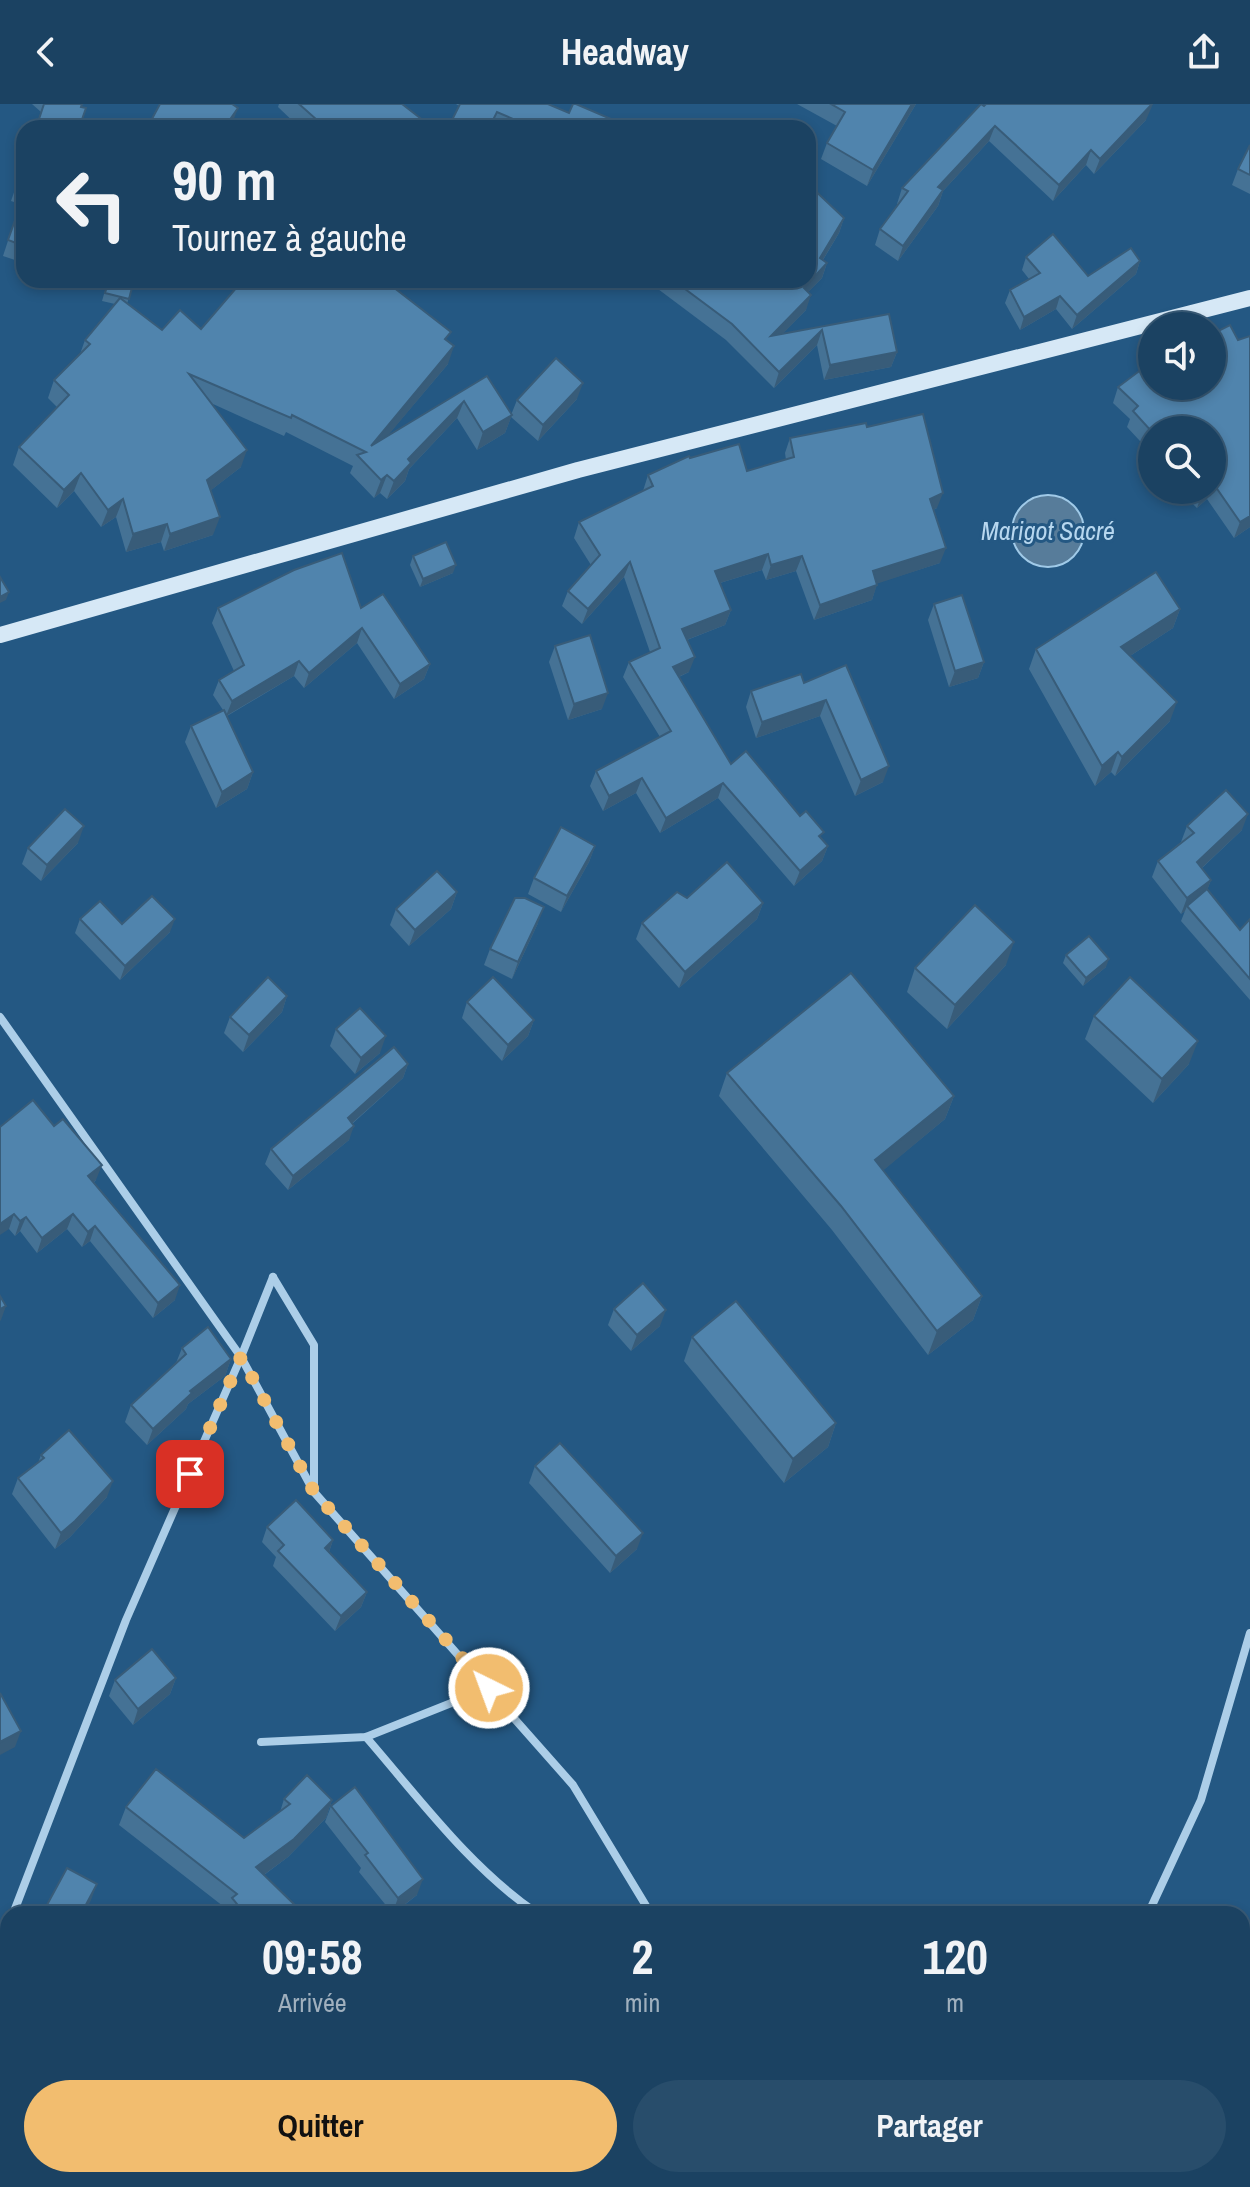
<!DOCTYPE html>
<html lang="fr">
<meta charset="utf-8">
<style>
body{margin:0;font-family:"Archivo Narrow",sans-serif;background:#284d6b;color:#f1f3f6;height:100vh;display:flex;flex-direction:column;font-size:30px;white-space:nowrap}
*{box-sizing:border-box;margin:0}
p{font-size:26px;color:#a0b0be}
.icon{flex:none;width:44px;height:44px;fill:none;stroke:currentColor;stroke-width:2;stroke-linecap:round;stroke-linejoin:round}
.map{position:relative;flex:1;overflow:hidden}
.sheet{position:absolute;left:0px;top:1802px;width:1250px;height:282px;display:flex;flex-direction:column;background:#1b4262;border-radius:24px 24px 0 0;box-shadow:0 4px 12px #0003,0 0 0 2px #395b77}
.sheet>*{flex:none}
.top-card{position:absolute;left:16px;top:16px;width:800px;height:168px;border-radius:24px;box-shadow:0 4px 12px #0003,0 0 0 2px #395b77;background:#1b4262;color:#f1f3f6;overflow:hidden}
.controls{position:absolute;left:1138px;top:208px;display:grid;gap:16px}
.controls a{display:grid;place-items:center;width:88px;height:88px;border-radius:50%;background:#1b4262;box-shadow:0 4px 12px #0003,0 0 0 2px #395b77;font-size:40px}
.pin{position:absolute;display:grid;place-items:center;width:68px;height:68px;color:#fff;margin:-34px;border-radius:16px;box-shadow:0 4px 12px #0006}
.me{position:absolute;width:88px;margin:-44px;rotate:318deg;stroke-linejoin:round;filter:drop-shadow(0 0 6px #0008)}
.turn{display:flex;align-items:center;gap:28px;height:168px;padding:0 24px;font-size:36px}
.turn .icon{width:104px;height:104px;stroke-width:2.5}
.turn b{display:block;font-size:56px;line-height:68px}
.eta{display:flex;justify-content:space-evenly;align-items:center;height:136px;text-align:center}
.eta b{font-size:48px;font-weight:700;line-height:56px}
.primary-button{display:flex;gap:16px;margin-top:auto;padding:16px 24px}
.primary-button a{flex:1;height:92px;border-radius:48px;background:#f2bd6f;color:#111;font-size:32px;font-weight:700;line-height:92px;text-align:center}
.primary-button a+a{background:#284d6b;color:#f1f3f6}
header{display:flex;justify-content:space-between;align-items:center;height:104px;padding:0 24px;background:#1b4262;font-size:36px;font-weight:700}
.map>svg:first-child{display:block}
.water{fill:#577c9a;stroke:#a0cae8;stroke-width:2}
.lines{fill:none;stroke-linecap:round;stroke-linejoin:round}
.street{stroke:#accee8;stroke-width:8}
.secondary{stroke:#d6e8f6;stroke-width:16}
.wall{fill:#457295}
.shaded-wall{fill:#385c79}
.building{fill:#5084ad;stroke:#385c79;stroke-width:2}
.route{stroke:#f2bd6f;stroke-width:14;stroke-dasharray:0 25.2}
.labels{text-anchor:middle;stroke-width:6;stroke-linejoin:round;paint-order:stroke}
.water-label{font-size:26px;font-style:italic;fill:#b7d7ef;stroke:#245883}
</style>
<header><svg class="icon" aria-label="back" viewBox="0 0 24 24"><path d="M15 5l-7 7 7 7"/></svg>Headway<svg class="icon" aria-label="share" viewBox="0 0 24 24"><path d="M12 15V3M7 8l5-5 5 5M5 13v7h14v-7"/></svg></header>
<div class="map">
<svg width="1250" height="2083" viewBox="0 0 1250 2083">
<rect width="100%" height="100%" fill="#245883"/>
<circle class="water" cx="1048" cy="427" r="36"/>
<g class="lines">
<g class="street">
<path d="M0 913 241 1253 314 1388 573 1681 651 1810"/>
<path d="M273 1173 314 1241V1385"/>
<path d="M366 1633C419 1694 470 1764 538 1810"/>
<path d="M261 1638 366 1633 489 1584"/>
<path d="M13 1810 126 1516 241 1253 273 1173"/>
<path d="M1148 1810 1201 1696 1250 1529"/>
<path d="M0 1847 8 1824"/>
<path d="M0 1970 8 1974"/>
<path d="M227 2076 241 2083"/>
<path d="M847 2076 853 2083"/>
<path d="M1117 2083 1118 2076"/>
</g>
<path class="secondary" d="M0 531 578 366 1250 194"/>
</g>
<g class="wall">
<path d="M32 0H84L41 8Z"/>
<path d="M160 0 232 20 229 24H147Z"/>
<path d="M279 0H402L433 24H300L278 3Z"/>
<path d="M456 0H548L569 9 632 24H448L459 2Z"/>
<path d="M797 0H916L867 82 821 55 827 39 837 22Z"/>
<path d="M984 2 1146 16 1094 70 1086 61 1053 97 989 37 943 87 938 102 898 157 875 141 880 125 898 100H897L902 84Z"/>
<path d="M1250 41V90L1232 81 1238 65Z"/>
<path d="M24 59V159L3 152 20 100 11 97Z"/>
<path d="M808 63 814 67 809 81 844 114 839 129 823 156 827 159 822 174 808 188 806 206 782 230 889 210 897 248 891 263 824 276 817 241 774 284 726 236 658 185 661 176H808Z"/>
<path d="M1026 153 1088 172 1140 157 1136 170 1072 225 1056 205 1020 226 1005 199 1010 186 1029 175 1022 166Z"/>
<path d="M108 176H134L127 200 162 226 201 225 448 237V260L387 332 487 272 511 311 517 296 577 295 538 337 511 313 505 329 477 346 457 314 409 365 405 377 387 395 380 389 374 394 350 369 353 362 286 328 284 332 213 300 241 363 211 386 213 431 164 447 161 438 126 448 116 413 101 423 74 387 57 404 13 361 19 343 57 303 48 294 54 276 80 250 85 236 115 200 102 197Z"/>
<path d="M1250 232V423L1234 434 1207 395 1197 404 1178 386H1212V326H1152V350L1127 323 1130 315 1113 299 1118 283 1151 261Z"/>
<path d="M867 323 937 404 933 406 940 459 877 479 872 496 814 516 796 467 766 476 762 466 720 479 731 506 725 521 687 536 689 568 679 573 731 660 800 712 828 742 822 757 794 782 718 694 660 729 636 689 603 707 590 682 596 667 660 633 623 573 629 558 650 548 624 473 582 520 562 502 568 487 591 461 574 434 579 418 643 387 648 371 690 354 747 367 786 356 785 349 790 334Z"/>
<path d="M413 452 453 469 420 483 410 461Z"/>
<path d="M934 500 984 558 978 574 949 583 928 516Z"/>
<path d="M218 504H361L430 560 424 575 394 595 357 539 304 584 294 572 227 612 253 668 247 685 216 704 185 638 191 622 223 606 213 591 219 576 234 567 212 519Z"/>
<path d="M1180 505 1173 524 1130 552 1170 617 1115 672 1111 668 1095 682 1029 565 1036 545Z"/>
<path d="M555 542 602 605 568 616 549 558Z"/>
<path d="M846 561 883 678 855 692 820 612 756 634 746 603 751 587 804 579Z"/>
<path d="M1187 722 1242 726 1202 764 1211 776 1207 786 1240 826 1250 815V896L1181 817 1185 807 1181 810 1152 773 1158 757 1181 738Z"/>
<path d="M78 739 41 777 22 760 28 744Z"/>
<path d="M595 742 589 758 561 808 528 790 534 774Z"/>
<path d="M457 788 451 805 409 842 390 821 396 805Z"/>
<path d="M687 794 763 799 757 815 679 884 636 835 642 819Z"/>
<path d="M80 815 170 828 120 876 75 829Z"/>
<path d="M538 819 512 875 484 861 490 845Z"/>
<path d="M1066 851 1106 863 1083 882 1063 859Z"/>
<path d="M1006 861 947 925 907 888 915 864Z"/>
<path d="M287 892 282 908 243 948 224 929 230 913Z"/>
<path d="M467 898 534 916 528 932 502 957 462 914Z"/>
<path d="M1094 912 1189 960 1153 999 1085 935Z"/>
<path d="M336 925 380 949 355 970 330 942Z"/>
<path d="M408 960 403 974 352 1020 349 1036 288 1086 265 1060 271 1045Z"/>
<path d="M727 969 954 992 945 1015 883 1066 982 1192 973 1216 928 1251 832 1126 719 992Z"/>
<path d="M0 1023 96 1076 93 1079 175 1196 153 1214 90 1137 82 1143 67 1125 37 1149 20 1127 15 1132 9 1125Z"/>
<path d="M614 1205 660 1222 631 1247 608 1221Z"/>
<path d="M692 1233 836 1319 828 1343 784 1379 684 1257Z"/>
<path d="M182 1244 231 1255 225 1272 188 1300 186 1305 147 1341 125 1318 131 1301 176 1259Z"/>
<path d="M41 1351 107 1393 70 1433 55 1445 12 1390 18 1374 38 1359Z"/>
<path d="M535 1362 637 1445 610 1469 529 1379Z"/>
<path d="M267 1423 333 1436 329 1448 367 1488 361 1503 335 1527 273 1462 276 1453 262 1438Z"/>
<path d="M176 1574 170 1590 133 1621 109 1592 115 1576Z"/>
<path d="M284 1695 332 1696 326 1714 288 1753 264 1771 302 1808 301 1810H227L228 1806 119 1721 126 1703 244 1734 280 1708Z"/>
<path d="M331 1702 417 1791 393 1810 359 1768 361 1764 325 1718Z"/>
<path d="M0 1977 8 1984V2048L2 2054 0 2052Z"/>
<path d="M913 2076H1012L1022 2083H910Z"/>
</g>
<g class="shaded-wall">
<path d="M912 0H916L867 82 873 66Z"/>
<path d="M1152 0H1153L1146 16 1094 70 1100 55Z"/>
<path d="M238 4 232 20 229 24H224Z"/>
<path d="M995 22 989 37 943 87 938 102 898 157 903 142 938 83Z"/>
<path d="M1091 46 1086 61 1053 97 1059 81Z"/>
<path d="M844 114 839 129 815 169 820 154Z"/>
<path d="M1140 157 1136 170 1072 225 1077 211Z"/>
<path d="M827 159 822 174 798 199 804 184Z"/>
<path d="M811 191 806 206 766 247 771 232Z"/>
<path d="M1060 192 1056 205 1020 226 1024 213Z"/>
<path d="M822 226 817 241 774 284 779 268Z"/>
<path d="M454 242 448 260 364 360 371 342Z"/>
<path d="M897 248 891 263 824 276 830 261Z"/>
<path d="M583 279 577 295 538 337 543 321Z"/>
<path d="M464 297 457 314 409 365 405 377 387 395 394 377 408 355Z"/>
<path d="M512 311 505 329 477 346 483 328Z"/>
<path d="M247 346 241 363 201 394 207 376Z"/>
<path d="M81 369 74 387 57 404 64 386Z"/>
<path d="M387 371 380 389 374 394 381 376Z"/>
<path d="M1206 386H1211L1207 395 1197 404 1202 389Z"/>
<path d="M943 389 937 404 924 410 930 395Z"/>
<path d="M123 395 116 413 101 423 108 406Z"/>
<path d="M1250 412V423L1234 434 1240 418Z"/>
<path d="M220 413 213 431 164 447 170 430Z"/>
<path d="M167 420 161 438 126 448 133 430Z"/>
<path d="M946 444 940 459 867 483 873 467Z"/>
<path d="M768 450 762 466 710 482 715 467Z"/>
<path d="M802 452 796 467 766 476 771 461Z"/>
<path d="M630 458 624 473 582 520 588 505Z"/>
<path d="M456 461 453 469 420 483 423 475Z"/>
<path d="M877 481 872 496 814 516 820 501Z"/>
<path d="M9 488 6 496 0 499V493Z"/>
<path d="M1180 505 1173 524 1113 563 1121 543Z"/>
<path d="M731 506 725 521 676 540 682 525Z"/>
<path d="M362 524 357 539 304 584 309 569Z"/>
<path d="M695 553 689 568 667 578 673 563Z"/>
<path d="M299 557 294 572 226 612 232 597Z"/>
<path d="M984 558 978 574 949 583 955 567Z"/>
<path d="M430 560 424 575 394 595 400 580Z"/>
<path d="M608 589 602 605 568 616 574 600Z"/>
<path d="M826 596 820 612 756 634 762 618Z"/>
<path d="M1177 598 1170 617 1115 672 1122 653Z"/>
<path d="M1118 648 1111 668 1095 682 1102 662Z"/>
<path d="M889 662 883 678 855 692 861 676Z"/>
<path d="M253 668 247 685 216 704 222 688Z"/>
<path d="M642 674 636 689 603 707 609 692Z"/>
<path d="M723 679 718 694 660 729 666 714Z"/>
<path d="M1248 710 1242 726 1191 774 1197 758Z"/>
<path d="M84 722 78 739 41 777 47 761Z"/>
<path d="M595 742 589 758 561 808 567 792Z"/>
<path d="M828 742 822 757 794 782 800 767Z"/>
<path d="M1211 776 1205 792 1187 802 1185 807 1181 810 1187 794Z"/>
<path d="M457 788 451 805 409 842 415 826Z"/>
<path d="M763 799 757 815 679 884 685 868Z"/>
<path d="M544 803 538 819 512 875 518 858Z"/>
<path d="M175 815 170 828 120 876 125 862Z"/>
<path d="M1014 838 1006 861 947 925 955 901Z"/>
<path d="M1109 855 1106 863 1083 882 1086 874Z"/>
<path d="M287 892 282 908 243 948 249 931Z"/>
<path d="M534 916 528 932 502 957 508 941Z"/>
<path d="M386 932 380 949 355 970 361 954Z"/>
<path d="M1198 937 1189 960 1153 999 1162 975Z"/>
<path d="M408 960 403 974 342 1028 348 1014Z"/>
<path d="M954 992 945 1015 867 1080 875 1056Z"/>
<path d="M354 1022 349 1036 288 1086 293 1072Z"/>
<path d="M102 1061 96 1076 82 1087 88 1072Z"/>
<path d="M14 1110 9 1125 0 1131V1120Z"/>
<path d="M73 1110 67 1125 37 1149 42 1134Z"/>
<path d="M26 1113 20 1127 15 1132 20 1117Z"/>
<path d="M95 1122 90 1137 82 1143 88 1128Z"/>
<path d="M180 1181 175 1196 153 1214 158 1199Z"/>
<path d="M982 1192 973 1216 928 1251 937 1227Z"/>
<path d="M6 1202 1 1216 0 1217V1205Z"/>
<path d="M666 1206 660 1222 631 1247 637 1231Z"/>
<path d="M231 1255 225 1272 188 1300 186 1305 147 1341 153 1325 190 1287Z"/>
<path d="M836 1319 828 1343 784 1379 793 1355Z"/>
<path d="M113 1377 107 1393 70 1433 55 1445 61 1429Z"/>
<path d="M643 1429 637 1445 610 1469 616 1452Z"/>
<path d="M333 1436 328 1451 325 1444Z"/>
<path d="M367 1488 361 1503 335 1527 341 1512Z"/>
<path d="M176 1574 170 1590 133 1621 138 1605Z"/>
<path d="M21 1627 15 1643 0 1651V1638Z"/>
<path d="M332 1696 326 1714 288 1753 250 1781 256 1763Z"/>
<path d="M423 1775 417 1791 392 1810 398 1794Z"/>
<path d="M97 1780 91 1796 84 1810H81Z"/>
<path d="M8 2038V2048L2 2054Z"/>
<path d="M626 2076H629L625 2083H621Z"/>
</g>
<g class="building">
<path d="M44 0H82L81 3 86 4 79 24H36Z"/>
<path d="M160 0H232L238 4 224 24H207L195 16 191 24H147Z"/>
<path d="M299 0H402L433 24H302L316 15Z"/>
<path d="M460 0H548L569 9 573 0H576L632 24H534L497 8 489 24H448Z"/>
<path d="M831 0H912L873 66 827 39 845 8Z"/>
<path d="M981 0 984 2 986 0H1152L1100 55 1091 46 1059 81 995 22 938 83 943 86 903 142 880 125 908 87 902 84Z"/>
<path d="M1250 41V71L1238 65Z"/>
<path d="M24 60V84L17 81Z"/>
<path d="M808 63 814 67 808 78Z"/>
<path d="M808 80 844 114 820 154 827 159 804 184 811 191 771 232 889 210 897 248 830 261 822 226 779 268 732 220 673 176H808Z"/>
<path d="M24 91V142L8 136Z"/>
<path d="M1053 130 1088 172 1131 144 1140 157 1077 211 1060 192 1024 213 1010 186 1040 169 1026 153Z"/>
<path d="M109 176H134L129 195 105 189Z"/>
<path d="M243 176H384L451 228 445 235 454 242 371 342 487 272 512 311 483 328 464 297 408 355 411 359 394 377 387 371 381 376 357 351 366 348 292 311 291 314 189 270 247 346 207 376 220 413 170 430 167 420 133 430 123 395 108 406 81 369 64 386 19 343 69 291 54 276 90 240 85 236 120 194 162 226 180 206 201 225Z"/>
<path d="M1230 221 1238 236 1250 232V412L1240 418 1213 379 1212 380V326H1152V328L1133 307 1138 302 1118 283 1150 259 1152 261V282H1212V230Z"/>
<path d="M556 254 583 279 543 321 517 296Z"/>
<path d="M923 310 943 389 930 395 946 444 873 467 877 481 820 501 802 452 771 461 768 450 715 467 731 506 682 525 695 553 673 563 731 660 746 647 800 712 806 707 824 728 819 732 828 742 800 767 723 679 666 714 642 674 609 692 596 667 671 627 629 558 660 544 630 458 588 505 568 487 600 451 579 418 653 382 648 371 689 352 690 354 739 340 747 367 794 353 790 334 866 319 867 323Z"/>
<path d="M446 438 456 461 423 475 413 452Z"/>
<path d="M342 449 361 504 383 490 430 560 400 580 362 524 309 569 299 557 232 597 219 576 244 561 218 504 294 466Z"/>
<path d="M1156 468 1180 505 1121 543 1177 598 1122 653 1118 648 1102 662 1036 545Z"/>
<path d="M0 473 9 488 0 493Z"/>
<path d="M962 491 984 558 955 567 934 500Z"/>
<path d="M590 531 608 589 574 600 555 542Z"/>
<path d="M846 561 889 662 861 676 826 596 762 618 751 587 801 570 804 579Z"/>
<path d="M224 606 253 668 222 688 191 622Z"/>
<path d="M1226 686 1248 710 1197 758 1211 776 1187 794 1158 757 1194 729 1187 722Z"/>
<path d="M65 705 84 722 47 761 28 744Z"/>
<path d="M561 723 595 742 567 792 534 774Z"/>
<path d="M727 758 763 799 685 868 642 819 677 788 687 794Z"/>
<path d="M437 767 457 788 415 826 396 805Z"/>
<path d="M1207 785 1240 826 1250 815V875L1187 802Z"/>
<path d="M152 792 175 815 125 862 80 815 100 797 122 820Z"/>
<path d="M515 794H525L544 803 518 858 490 845Z"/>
<path d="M975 801 1014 838 955 901 915 864Z"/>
<path d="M1089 832 1109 855 1086 874 1066 851Z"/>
<path d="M851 869 954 992 875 1056 982 1192 937 1227 841 1102 727 969Z"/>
<path d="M268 873 287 892 249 931 230 913Z"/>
<path d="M493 873 534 916 508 941 467 898Z"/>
<path d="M1130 873 1198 937 1162 975 1094 912Z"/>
<path d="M360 904 386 932 361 954 336 925Z"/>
<path d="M394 943 408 960 348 1014 354 1022 293 1072 271 1045Z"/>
<path d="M33 996 54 1022 63 1015 102 1061 88 1072 180 1181 158 1199 95 1122 88 1128 73 1110 42 1134 26 1113 20 1117 14 1110 0 1120V1023Z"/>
<path d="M643 1179 666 1206 637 1231 614 1205Z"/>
<path d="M0 1192 6 1202 0 1205Z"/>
<path d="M736 1197 836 1319 793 1355 692 1233Z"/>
<path d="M208 1223 231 1255 190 1287 192 1289 153 1325 131 1301 186 1250 182 1244Z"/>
<path d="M69 1326 113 1377 75 1417 61 1429 18 1374 44 1354 41 1351Z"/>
<path d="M560 1339 643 1429 616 1452 535 1362Z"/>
<path d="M296 1396 333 1436 325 1444 367 1488 341 1512 278 1447 284 1441 267 1423Z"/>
<path d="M152 1545 176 1574 138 1605 115 1576Z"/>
<path d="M0 1589 21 1627 0 1638Z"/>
<path d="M156 1665 244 1734 290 1700 284 1695 307 1671 332 1696 294 1735 256 1763 302 1808 300 1810H229L237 1800 232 1794 237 1790 126 1703Z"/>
<path d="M355 1683 423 1775 398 1794 365 1751 368 1749 331 1702Z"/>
<path d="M67 1764 97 1780 81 1810H42Z"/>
<path d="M1 1976 8 1984V2038L0 2029Z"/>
<path d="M540 2076H626L621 2083H536Z"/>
<path d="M915 2076H1012L1022 2083H925Z"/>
</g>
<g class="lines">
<path class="route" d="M190 1370 241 1253 314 1388 489 1584"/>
</g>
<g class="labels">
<g class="water-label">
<text x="1048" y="436">Marigot Sacré</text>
</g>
</g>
</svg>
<div class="controls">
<a><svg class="icon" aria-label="sound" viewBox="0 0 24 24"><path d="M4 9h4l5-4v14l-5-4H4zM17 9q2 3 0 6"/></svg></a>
<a><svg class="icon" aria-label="search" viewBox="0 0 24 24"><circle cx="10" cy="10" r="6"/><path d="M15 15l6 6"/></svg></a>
</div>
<div class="pin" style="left:190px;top:1370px;background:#d93025"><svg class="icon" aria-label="arrive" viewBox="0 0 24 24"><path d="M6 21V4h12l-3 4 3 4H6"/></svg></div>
<svg class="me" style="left:489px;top:1584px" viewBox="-20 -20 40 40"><circle r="17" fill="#f2bd6f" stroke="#fff" stroke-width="3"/><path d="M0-11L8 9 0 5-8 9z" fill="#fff"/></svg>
<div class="top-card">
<div class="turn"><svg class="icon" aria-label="left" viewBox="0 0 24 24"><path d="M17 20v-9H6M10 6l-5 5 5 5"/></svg><div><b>90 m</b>Tournez à gauche</div></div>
</div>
<section class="sheet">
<div class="eta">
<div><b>09:58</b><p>Arrivée</p></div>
<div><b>2</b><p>min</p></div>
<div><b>120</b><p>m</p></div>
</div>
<div class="primary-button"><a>Quitter</a><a>Partager</a></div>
</section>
</div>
